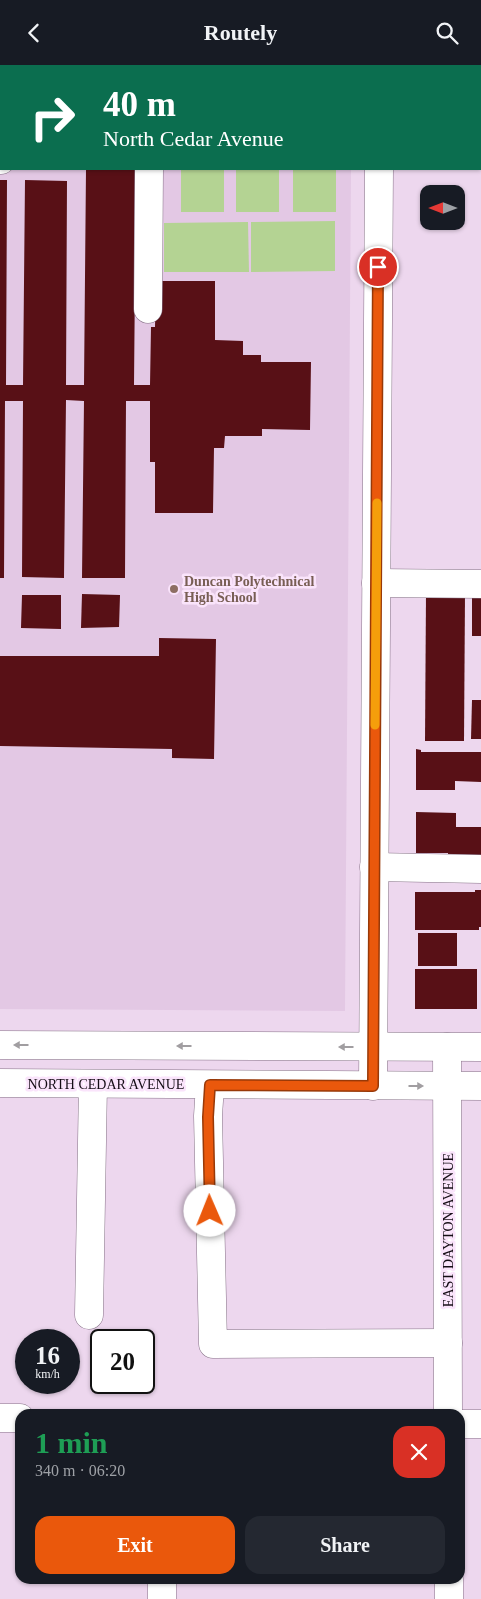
<!DOCTYPE html>
<meta charset="utf-8">
<style>
body{margin:0;font-family:"Times New Roman",serif;background:#242831;color:#f1f3f6;height:100vh;display:flex;flex-direction:column;font-size:19px;white-space:nowrap}
*{box-sizing:border-box;margin:0}
p{font-size:16px;color:#9ea1a6}
.icon{flex:none;width:28px;height:28px;fill:none;stroke:currentColor;stroke-width:2;stroke-linecap:round;stroke-linejoin:round}
.map{position:relative;flex:1;overflow:hidden}
.details{position:absolute;left:15px;top:1344px;width:450px;height:175px;display:flex;flex-direction:column;background:#171b24;border-radius:15px;box-shadow:0 1px 4px #0004}
.details>*{flex:none}
.banner{position:absolute;left:0px;top:0px;width:481px;height:105px;box-shadow:0 1px 4px #0004;background:#0b6e4f;color:#fff;overflow:hidden}
.needle{width:32px;rotate:270deg}
.controls{position:absolute;left:420px;top:120px;display:grid;gap:10px}
.controls a{display:grid;place-items:center;width:45px;height:45px;border-radius:10px;background:#171b24;box-shadow:0 1px 4px #0004;font-size:25px}
.speed{position:absolute;left:15px;top:1264px;display:flex;gap:10px;font-size:25px;font-weight:700;text-align:center}
.speed>*{display:grid;place-content:center;width:65px;height:65px;border-radius:50%;background:#171b24;box-shadow:0 1px 4px #0004;line-height:1}
.speed small{font-size:12px;font-weight:400}
.speed .limit{border:2px solid #111;border-radius:8px;background:#fff;color:#111}
.pin{position:absolute;display:grid;place-items:center;width:42px;height:42px;color:#fff;margin:-21px;border:2px solid #fff;border-radius:50%;box-shadow:0 1px 5px #0007}
.me{position:absolute;width:55px;margin:-28px;rotate:359deg;stroke-linejoin:round;filter:drop-shadow(0 0 4px #0008)}
.turn{display:flex;align-items:center;gap:18px;height:105px;padding:0 20px;font-size:22px}
.turn .icon{width:65px;height:65px;stroke-width:2.5}
.turn b{display:block;font-size:35px;line-height:42px}
.round{display:grid;place-items:center;flex:none;width:52px;height:52px;border-radius:15px;background:#242831}
.summary{display:flex;align-items:center;justify-content:space-between;height:85px;padding:0 20px}
h1{font-size:30px;font-weight:700;line-height:38px;color:#1e9e55}
.action{display:flex;gap:10px;margin-top:auto;padding:10px 20px}
.action a{flex:1;height:58px;border-radius:15px;background:#ea580c;color:#fff;font-size:20px;font-weight:700;line-height:58px;text-align:center}
.action a+a{background:#242831;color:#f1f3f6}
header{display:flex;justify-content:space-between;align-items:center;height:65px;padding:0 20px;background:#171b24;font-size:22px;font-weight:700}
.map>svg:first-child{display:block}
.built{fill:#e3c8e4}
.green{fill:#b4d393}
.building{fill:#581016}
.lines{fill:none;stroke-linecap:round;stroke-linejoin:round}
.minor-casing{stroke:#857186;stroke-width:29}
.major-casing{stroke:#857186;stroke-width:29}
.minor{stroke:#fff;stroke-width:28}
.major{stroke:#fff;stroke-width:28}
.oneway{fill:#a19ea1}
.route-casing{stroke:#983908;stroke-width:12}
.route{stroke:#ea580c;stroke-width:9}
.slow{stroke:#f59e0b;stroke-width:9}
.education-dot{fill:#8d6e63;stroke:#fae4fb;stroke-width:2}
.labels{text-anchor:middle;stroke-width:5;stroke-linejoin:round;paint-order:stroke}
.education-label{font-size:14px;font-weight:bold;fill:#785e54;stroke:#fae4fb;text-anchor:start}
.street-label{font-size:14px;fill:#140c14;stroke:#fae4fb}
</style>
<header><svg class="icon" aria-label="back" viewBox="0 0 24 24"><path d="M15 5l-7 7 7 7"/></svg>Routely<svg class="icon" aria-label="search" viewBox="0 0 24 24"><circle cx="10" cy="10" r="6"/><path d="M15 15l6 6"/></svg></header>
<div class="map">
<svg width="481" height="1534" viewBox="0 0 481 1534">
<rect width="100%" height="100%" fill="#edd7ee"/>
<path class="built" d="M0 0H352L1 1V104H351L345 946 0 944Z"/>
<g class="green">
<rect x="181" y="104" width="43" height="43"/>
<rect x="236" y="104" width="43" height="43"/>
<rect x="293" y="104" width="43" height="43"/>
<path d="M335 156V206L251 207V157Z"/>
<path d="M248 157 249 207H164V158Z"/>
</g>
<g class="building">
<path d="M86 104H136L134 320H150L151 262H155L156 216H215V275L243 276V290H261V297H311L310 365 262 364V371H225L224 383H214L213 448H155V397H150V336H126L125 513H82L84 336 66 335 64 513 22 512 23 336H5L4 513H0V115H7L6 320H23L25 115 67 116 66 320H84Z"/>
<path d="M82 529 120 530 119 562 81 563Z"/>
<path d="M426 529H465L464 676H425Z"/>
<path d="M22 530H61V564L21 563Z"/>
<rect x="472" y="531" width="9" height="40"/>
<path d="M159 573 216 574 214 694 172 693V684L0 681V591H159Z"/>
<path d="M472 635H481V674H471Z"/>
<path d="M416 684 421 685V687H481V717L455 716V725H416Z"/>
<path d="M416 747 456 748V762H481V794L448 793V788H416Z"/>
<path d="M475 825H481V862H479V865H415V827H475Z"/>
<rect x="418" y="868" width="39" height="33"/>
<rect x="415" y="904" width="62" height="40"/>
</g>
<g class="lines">
<g class="minor-casing">
<g id="minor">
<path d="M197 1V0"/>
<path d="M329 1V0"/>
<path d="M379 1V0"/>
<path d="M0 95H1"/>
<path d="M148 244 149 104"/>
<path d="M376 518 481 519"/>
<path d="M374 802 481 804"/>
<path d="M447 982 448 1349"/>
<path d="M210 1020 208 1051 213 1279 448 1278"/>
<path d="M373 1021 379 104"/>
<path d="M89 1250 93 1019"/>
<path d="M0 1353H20"/>
<path d="M460 1359H481"/>
<path d="M162 1514V1534"/>
<path d="M449 1514V1534"/>
</g>
</g>
<g class="major-casing">
<g id="major">
<path d="M0 980 481 982"/>
<path d="M0 1018 481 1021"/>
</g>
</g>
<use href="#minor" class="minor"/>
<use href="#major" class="major"/>
</g>
<defs><path id="oneway-solid" d="M-6-.8H1V-3.2L6.5 0L1 3.2V.8H-6Z" transform="scale(1.25)"/></defs>
<g class="oneway">
<use href="#oneway-solid" transform="translate(21 980) rotate(-180)"/>
<use href="#oneway-solid" transform="translate(184 981) rotate(-180)"/>
<use href="#oneway-solid" transform="translate(346 982) rotate(-180)"/>
<use href="#oneway-solid" transform="translate(416 1021)"/>
</g>
<g class="lines">
<g class="route-casing">
<path id="route" d="M210 1146 208 1052 210 1020 373 1021 378 202"/>
</g>
<use href="#route" class="route"/>
<path class="slow" d="M375 660 377 438"/>
</g>
<circle class="education-dot" cx="174" cy="524" r="5"/>
<g class="labels">
<g class="education-label">
<text x="184" y="521">Duncan Polytechnical<tspan x="184" dy="16">High School</tspan></text>
</g>
<g class="street-label">
<text x="106" y="1024">NORTH CEDAR AVENUE</text>
<text transform="translate(448 1165) rotate(-90)" y="5">EAST DAYTON AVENUE</text>
</g>
</g>
</svg>
<div class="controls">
<a><svg class="needle" viewBox="-14 -14 28 28"><path d="M0-13l5 13h-10z" fill="#e53935"/><path d="M0 13l5-13h-10z" fill="#9ea1a6"/></svg></a>
</div>
<div class="speed"><div>16<small>km/h</small></div><div class="limit">20</div></div>
<div class="pin" style="left:378px;top:202px;background:#d93025"><svg class="icon" aria-label="arrive" viewBox="0 0 24 24"><path d="M6 21V4h12l-3 4 3 4H6"/></svg></div>
<svg class="me" style="left:210px;top:1146px" viewBox="-20 -20 40 40"><circle r="19" fill="#fff"/><path d="M0-13L10 11 0 6-10 11z" fill="#ea580c"/></svg>
<div class="banner">
<div class="turn"><svg class="icon" aria-label="right" viewBox="0 0 24 24"><path d="M7 20v-9h11M14 6l5 5-5 5"/></svg><div><b>40 m</b>North Cedar Avenue</div></div>
</div>
<section class="details">
<div class="summary"><div><h1>1 min</h1><p>340 m · 06:20</p></div><a class="round" style="background:#d93025;color:#fff"><svg class="icon" aria-label="close" viewBox="0 0 24 24"><path d="M6 6l12 12M18 6L6 18"/></svg></a></div>
<div class="action"><a>Exit</a><a>Share</a></div>
</section>
</div>
